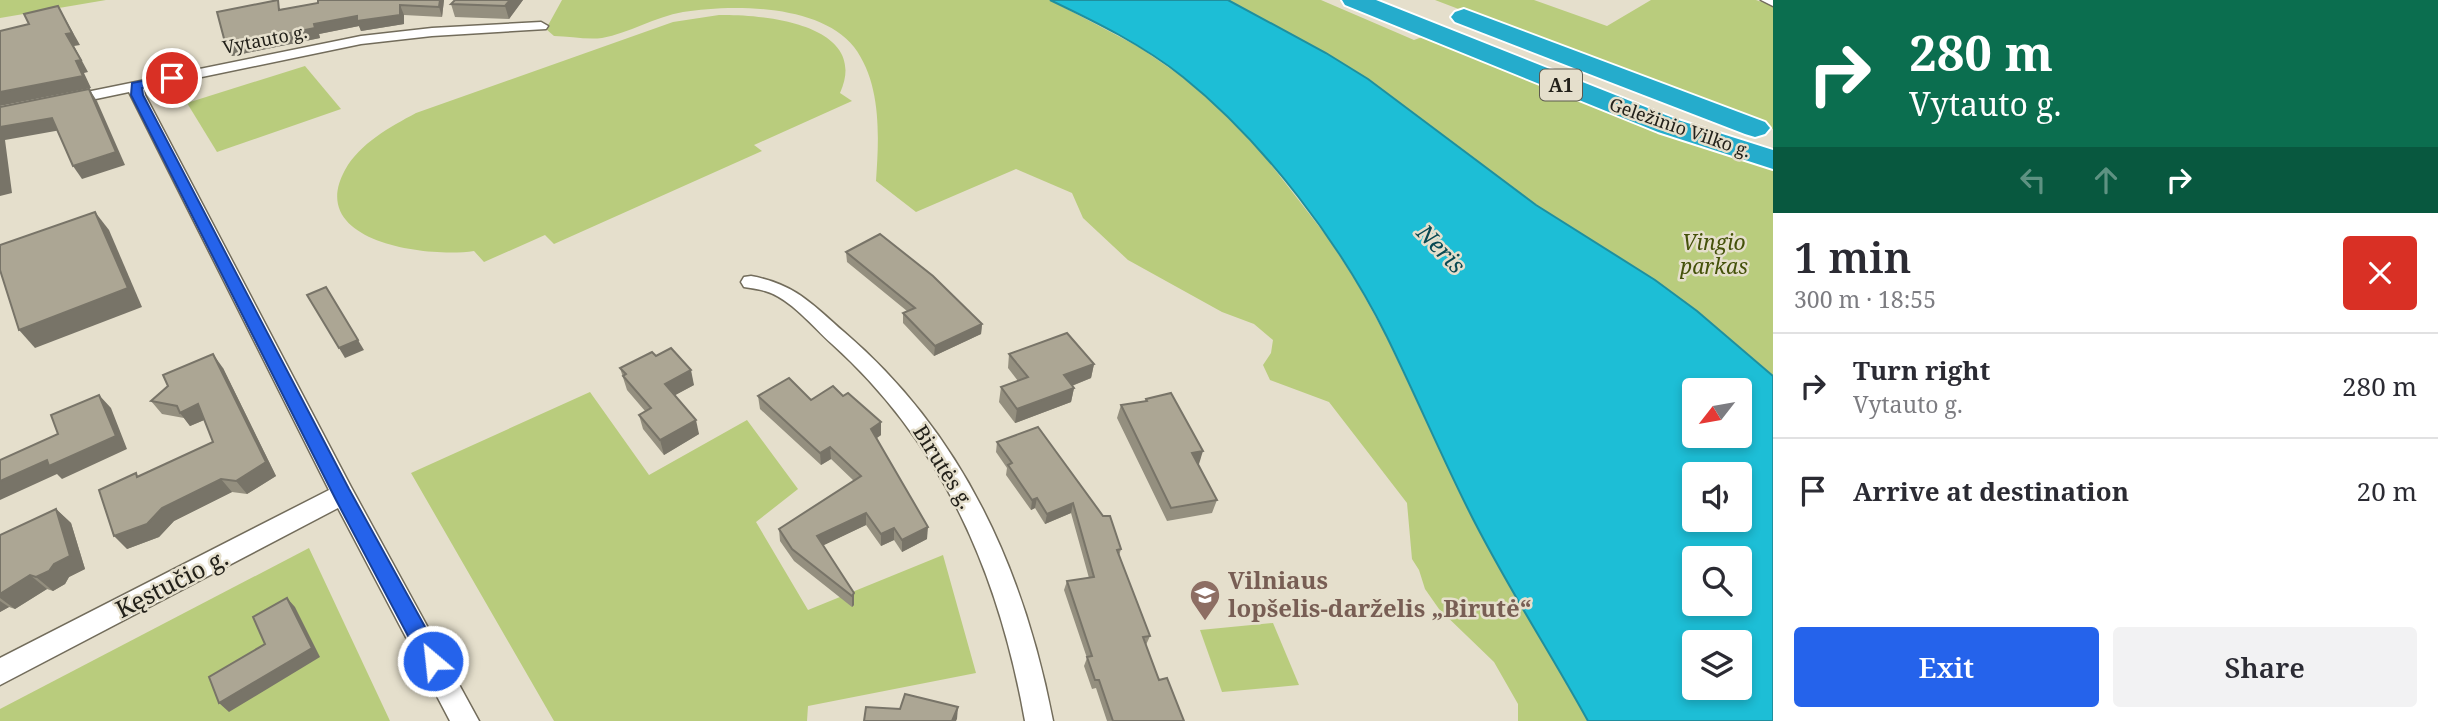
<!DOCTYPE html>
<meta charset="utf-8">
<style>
body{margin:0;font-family:"Noto Serif",serif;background:#f2f2f3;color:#2b2b33;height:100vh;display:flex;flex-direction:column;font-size:26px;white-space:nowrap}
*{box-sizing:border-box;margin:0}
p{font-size:23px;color:#7c7c81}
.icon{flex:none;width:38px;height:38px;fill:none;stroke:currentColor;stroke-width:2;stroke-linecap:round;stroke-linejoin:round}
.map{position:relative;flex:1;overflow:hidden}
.details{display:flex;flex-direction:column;background:#fff;width:665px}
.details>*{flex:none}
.guide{background:#0b6e4f;color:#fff;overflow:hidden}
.needle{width:46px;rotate:239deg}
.controls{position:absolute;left:1682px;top:378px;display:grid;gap:14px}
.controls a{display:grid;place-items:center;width:70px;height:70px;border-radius:7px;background:#fff;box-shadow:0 4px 10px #0003;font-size:35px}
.pin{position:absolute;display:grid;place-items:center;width:60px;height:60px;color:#fff;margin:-30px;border:4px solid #fff;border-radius:50%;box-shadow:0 2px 7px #0007}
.me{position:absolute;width:77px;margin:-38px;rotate:332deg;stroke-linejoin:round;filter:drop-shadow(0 0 5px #0008)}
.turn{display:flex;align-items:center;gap:24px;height:147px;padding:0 21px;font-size:32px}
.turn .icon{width:91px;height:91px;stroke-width:2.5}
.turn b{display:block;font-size:49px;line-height:60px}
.lanes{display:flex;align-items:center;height:66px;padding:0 21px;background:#0003;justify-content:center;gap:35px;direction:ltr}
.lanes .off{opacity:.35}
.round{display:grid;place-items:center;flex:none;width:74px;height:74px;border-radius:7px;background:#f2f2f3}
.headline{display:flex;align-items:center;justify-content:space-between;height:119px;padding:0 21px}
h1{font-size:42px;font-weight:600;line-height:52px}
.action{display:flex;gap:14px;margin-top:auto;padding:14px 21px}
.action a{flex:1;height:80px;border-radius:7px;background:#2563eb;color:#fff;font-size:28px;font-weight:600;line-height:80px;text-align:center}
.action a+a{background:#f2f2f3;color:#2b2b33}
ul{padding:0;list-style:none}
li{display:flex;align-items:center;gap:21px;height:105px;padding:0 21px;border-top:2px solid #e1e1e2}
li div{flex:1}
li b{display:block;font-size:26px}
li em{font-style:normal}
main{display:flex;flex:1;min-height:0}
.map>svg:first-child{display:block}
.green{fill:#b9cc7d}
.water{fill:#1dbed6;stroke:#1f8f9e;stroke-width:2;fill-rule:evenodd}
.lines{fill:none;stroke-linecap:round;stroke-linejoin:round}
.street-casing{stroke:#726c5b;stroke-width:3}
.highway-casing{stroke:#fff;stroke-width:4}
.street{fill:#fff;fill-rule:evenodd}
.highway{fill:#25accc;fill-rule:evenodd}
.wall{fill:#948f7f}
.shaded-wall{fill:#787468}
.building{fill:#aca694;stroke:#787468;stroke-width:2}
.route{fill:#2563eb;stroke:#184099;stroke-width:2}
.labels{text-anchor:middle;stroke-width:5;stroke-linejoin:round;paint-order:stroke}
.far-street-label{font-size:18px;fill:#23211a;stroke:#e5dfcc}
.shield{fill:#e5dfcc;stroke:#5d5a4f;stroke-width:2}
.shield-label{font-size:19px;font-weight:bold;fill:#23211a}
.park-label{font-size:21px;font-style:italic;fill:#445109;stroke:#e5dfcc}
.street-label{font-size:21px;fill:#23211a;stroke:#e5dfcc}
.water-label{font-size:23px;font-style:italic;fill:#094953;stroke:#e5dfcc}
.near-education-label{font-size:24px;font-weight:bold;fill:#785e54;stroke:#e5dfcc;text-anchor:start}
.near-street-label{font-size:24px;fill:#23211a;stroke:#e5dfcc}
</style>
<main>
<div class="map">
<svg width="1773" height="721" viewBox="0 0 1773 721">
<rect width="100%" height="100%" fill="#e5dfcc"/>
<g class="green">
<path d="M0 0H106L0 18Z"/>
<path d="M562 0H1050L1139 47 1181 76 1226 114 1266 158 1328 238 1357 283 1386 336 1469 512 1588 721H1518V704L1494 662 1439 609 1425 589 1419 570 1412 559 1407 503 1329 402 1270 380 1263 365 1271 353 1273 340 1254 324 1222 312 1128 260 1083 218 1072 193 1016 169 916 212 876 181C879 138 882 84 854 47 820 4 732 4 683 12 655 17 629 33 602 38 587 40 569 36 554 36L546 29Z"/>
<path d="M1228 0H1321L1414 40 1425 36 1640 125 1773 170V376L1697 311 1655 280 1536 205 1368 79 1326 53Z"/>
<path d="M1435 0H1534L1607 26 1651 0H1756L1773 6V129Z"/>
<path d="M719 15C763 14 871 24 840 93L852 101 754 145 762 151 554 244 545 235 484 262 474 251C429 258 305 243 345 170 360 143 390 127 416 113L673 22Z"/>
<path d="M305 66 341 109 217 152 187 103Z"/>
<path d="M590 392 649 475 747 420 798 489 756 522 808 610 943 555 976 673 808 706 807 721H554L411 473Z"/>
<path d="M309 548 390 721H0V709Z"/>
<path d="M1273 623 1299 685 1222 692 1200 630Z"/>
</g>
<path class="water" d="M1050 0H1228L1326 53 1368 79 1536 205 1655 280 1697 311 1773 376V721H1588C1549 650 1504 582 1468 509 1440 453 1415 394 1387 337 1341 244 1264 142 1183 77 1143 45 1096 22 1050 0ZM1694 390H1740V436H1694ZM1694 474H1740V520H1694ZM1694 558H1740V604H1694ZM1694 642H1740V688H1694Z"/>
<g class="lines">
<g class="street-casing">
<g id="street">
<path d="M1761 0H1773V6Z"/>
<path d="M541 22 548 26 546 29 432 36 361 44 144 89 145 95 351 487 479 721H450L338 508 0 685V658L329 490 129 92 67 105 59 100 62 97 361 36 432 28Z"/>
<path d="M751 276C795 284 812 304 844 332 963 434 1024 570 1053 721H1025C999 575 944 445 832 344 813 327 790 298 765 291 758 289 751 288 744 287L741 282 744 277Z"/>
</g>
</g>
<g class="highway-casing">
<g id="highway">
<path d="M1342 0H1376L1678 120 1773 150V169L1658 132 1345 5Z"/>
<path d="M1464 9 1765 122 1770 128 1765 134 1755 137 1745 134 1455 22 1451 17 1455 12Z"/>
</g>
</g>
<use href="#street" class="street"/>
<use href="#highway" class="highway"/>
</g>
<g class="wall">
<path d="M444 0 442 17 404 15V24L361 31 359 26 319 34 320 38 232 56 226 46 282 9 318 3Z"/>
<path d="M523 0 509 19 455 17 451 4Z"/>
<path d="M846 252 982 324 981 334 934 356 903 323V313L907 311 847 262Z"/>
<path d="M1009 354 1094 364 1091 378 1072 386 1074 388 1071 402 1015 423 999 402 1001 387 1018 381 1008 368Z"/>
<path d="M656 356 694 385 675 395 699 434 664 455 643 429 639 415 645 411 627 390 620 368Z"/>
<path d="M223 368 276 476 247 494 232 492 174 521 159 537 127 549 139 476 213 442 204 420 190 426 184 418 162 414 151 401Z"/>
<path d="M758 396 811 400 881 435 877 438 927 539 902 552 894 540 881 546 866 525 823 545 854 593V605L852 607 794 561 780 541 779 529 854 481 831 459 821 465 760 409Z"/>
<path d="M1146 399 1199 464H1198L1217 500 1212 513 1167 521 1117 418 1121 405 1145 402Z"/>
<path d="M1038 427 1121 549 1119 556 1150 636 1146 645 1159 680 1184 721H1107L1096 688 1092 689 1084 666 1087 658 1064 590 1067 581 1089 578 1071 513 1045 524 1035 508 1031 510 1006 475 1007 468 996 452 997 442Z"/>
<path d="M56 509 71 523 85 569 69 577 65 584 53 591 47 589 15 609 9 607 0 612V535Z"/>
</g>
<g class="shaded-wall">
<path d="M440 0H444L442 17 439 7Z"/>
<path d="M510 0H523L509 19 505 6Z"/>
<path d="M400 5 404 15V24L361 31 359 26 319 34 320 38 232 56 226 46 314 24Z"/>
<path d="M58 6 80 45 74 46 88 72 84 73 91 88 0 106V92L76 61 66 34Z"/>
<path d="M89 89 97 101 125 165 82 179 73 166Z"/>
<path d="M52 118 61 130 5 140 12 193 0 196V127Z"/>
<path d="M95 212 109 230 142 307 35 348 19 330Z"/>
<path d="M982 324 981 334 934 356 935 346Z"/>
<path d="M358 340 364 350 345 358 339 348Z"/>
<path d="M213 354 223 368 276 476 247 494 236 481Z"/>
<path d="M1094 364 1091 378 1061 390 1064 375Z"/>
<path d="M691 370 694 385 668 399 665 384Z"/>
<path d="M1074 388 1071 402 1015 423 1017 409Z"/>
<path d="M99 395 111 408 127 449 62 479 57 474 0 500V481L47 460Z"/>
<path d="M198 404 209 418 190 426 180 413Z"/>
<path d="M696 420 699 434 664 455 660 440Z"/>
<path d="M881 422V435L872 441 871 429Z"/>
<path d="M830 447 831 459 821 465 820 453Z"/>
<path d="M1203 451 1199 464 1187 466 1192 453Z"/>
<path d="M221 479 232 492 174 521 159 537 127 549 114 536 162 508Z"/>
<path d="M1037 498 1035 508 1031 510 1032 500Z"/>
<path d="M1073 503 1071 513 1045 524 1047 514Z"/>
<path d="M56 509 71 523 85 569 69 577 65 584 53 591 36 577Z"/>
<path d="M866 513V525L818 548 817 536Z"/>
<path d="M928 527 927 539 902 552V540Z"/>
<path d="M894 528V540L881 546V534Z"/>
<path d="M30 575 47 589 15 609 0 598V594Z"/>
<path d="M854 593V605L852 607V596Z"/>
<path d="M287 598 295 607 320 657 229 712 219 703 312 648Z"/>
<path d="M0 601 9 607 0 612Z"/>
<path d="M958 707 957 719 956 721H952Z"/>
</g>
<g class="building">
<path d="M278 0 279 10 318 3V0H440L439 7 400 5V15L357 21V16L314 24 315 28 226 46 217 12Z"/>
<path d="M455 0H510L505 6 451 4Z"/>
<path d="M58 6 72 33 66 34 81 60 76 61 83 76 0 92V31L29 24 24 14Z"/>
<path d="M89 89 116 152 73 166 52 118 0 127V107Z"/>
<path d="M95 212 128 288 19 330 0 270V245Z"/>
<path d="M880 234 933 276 982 324 935 346 903 313 915 308 846 252Z"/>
<path d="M326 287 358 340 339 348 307 295Z"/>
<path d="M1067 333 1094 364 1064 375 1074 388 1017 409 1001 387 1028 377 1009 354Z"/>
<path d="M671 348 691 370 665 384 696 420 660 440 639 415 651 408 623 376 626 374 620 368 652 352 656 356Z"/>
<path d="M213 354 266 462 236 481 221 479 162 508 147 524 114 536 99 490 136 473 137 477 213 442 198 404 180 413 177 406 151 401 168 386 163 375Z"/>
<path d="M789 378 811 400 833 386 843 396 848 393 881 422 871 429 928 527 902 540 894 528 881 534 866 513 817 536 854 593 852 596 792 549 779 529 861 476 830 447 820 453 758 396Z"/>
<path d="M1171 393 1203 451 1192 453 1217 500 1171 508 1121 405 1147 401 1146 399Z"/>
<path d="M99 395 116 436 49 466 47 460 0 481V460L58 434 51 415Z"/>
<path d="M1038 427 1103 516H1110L1121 549 1117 550 1150 636 1143 637 1159 680 1167 678 1184 721H1113L1099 680H1095L1087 657 1092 656 1067 581 1094 577 1073 503 1047 514 1037 498 1032 500 1008 465 1012 463 997 442Z"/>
<path d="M56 509 70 556 54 564 49 571 36 577 30 575 0 594V535Z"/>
<path d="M287 598 312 648 219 703 209 677 265 644 253 617Z"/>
<path d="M905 694 958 707 952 721H864L866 707 900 709Z"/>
</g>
<path class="route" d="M172 75 178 78 176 81 142 88 143 95 349 489 440 654 443 661 440 668 433 671 425 668 336 500 131 95 132 83Z"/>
<defs>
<g id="school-pin" transform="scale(1.575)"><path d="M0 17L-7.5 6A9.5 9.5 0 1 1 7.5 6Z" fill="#8d6e63" stroke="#e5dfcc"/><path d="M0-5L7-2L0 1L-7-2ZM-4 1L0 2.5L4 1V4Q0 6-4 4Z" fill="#fff"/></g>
</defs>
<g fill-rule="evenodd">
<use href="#school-pin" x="1205" y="595"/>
</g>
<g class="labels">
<g class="far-street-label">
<text transform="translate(265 40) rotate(-11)" y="6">Vytauto g.</text>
<text transform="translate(1680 128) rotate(19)" y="6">Geležinio Vilko g.</text>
</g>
<rect class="shield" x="1540" y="69.5" width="42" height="31" rx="5"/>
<g class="shield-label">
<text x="1561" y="92">A1</text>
</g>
<g class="park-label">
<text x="1714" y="250">Vingio<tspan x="1714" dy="24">parkas</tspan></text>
</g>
<g class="street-label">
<text transform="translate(943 467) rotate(58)" y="7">Birutės g.</text>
</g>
<g class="water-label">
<text transform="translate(1441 249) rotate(46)" y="8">Neris</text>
</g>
<g class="near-education-label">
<text x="1228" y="589">Vilniaus<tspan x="1228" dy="28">lopšelis-darželis „Birutė“</tspan></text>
</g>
<g class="near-street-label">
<text transform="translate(172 584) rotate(-27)" y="8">Kęstučio g.</text>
</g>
</g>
</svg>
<div class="controls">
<a><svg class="needle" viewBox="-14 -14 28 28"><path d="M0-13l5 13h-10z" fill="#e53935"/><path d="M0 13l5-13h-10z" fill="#7c7c81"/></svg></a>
<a><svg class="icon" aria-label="sound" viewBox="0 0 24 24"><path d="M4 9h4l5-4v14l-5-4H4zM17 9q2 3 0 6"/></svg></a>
<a><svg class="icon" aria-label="search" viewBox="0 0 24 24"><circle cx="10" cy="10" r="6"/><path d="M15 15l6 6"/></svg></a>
<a><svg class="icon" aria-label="layers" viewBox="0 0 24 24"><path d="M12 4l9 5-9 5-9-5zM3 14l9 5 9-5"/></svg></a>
</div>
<div class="pin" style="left:172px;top:78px;background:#d93025"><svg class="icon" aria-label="arrive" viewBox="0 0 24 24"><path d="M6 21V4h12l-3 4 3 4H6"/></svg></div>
<svg class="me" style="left:433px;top:661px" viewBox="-20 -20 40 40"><circle r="17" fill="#2563eb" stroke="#fff" stroke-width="3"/><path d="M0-11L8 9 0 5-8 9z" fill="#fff"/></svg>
</div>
<section class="details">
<div class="guide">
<div class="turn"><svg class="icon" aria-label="right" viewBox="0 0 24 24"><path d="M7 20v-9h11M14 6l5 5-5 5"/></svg><div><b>280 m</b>Vytauto g.</div></div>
<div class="lanes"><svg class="icon off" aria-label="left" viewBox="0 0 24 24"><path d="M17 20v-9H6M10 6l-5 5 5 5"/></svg><svg class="icon off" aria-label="ahead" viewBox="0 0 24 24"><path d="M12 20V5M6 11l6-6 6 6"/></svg><svg class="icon" aria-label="right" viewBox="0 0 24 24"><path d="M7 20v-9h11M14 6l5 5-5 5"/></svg></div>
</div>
<div class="headline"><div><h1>1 min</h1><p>300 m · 18:55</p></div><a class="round" style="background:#d93025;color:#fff"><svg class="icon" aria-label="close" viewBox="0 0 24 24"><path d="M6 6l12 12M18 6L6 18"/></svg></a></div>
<ul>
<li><svg class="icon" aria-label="right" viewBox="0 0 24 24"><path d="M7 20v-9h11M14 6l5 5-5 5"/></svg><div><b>Turn right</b><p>Vytauto g.</p></div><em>280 m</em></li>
<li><svg class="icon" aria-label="arrive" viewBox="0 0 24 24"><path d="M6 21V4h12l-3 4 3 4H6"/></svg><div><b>Arrive at destination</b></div><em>20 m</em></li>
</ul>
<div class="action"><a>Exit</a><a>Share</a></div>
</section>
</main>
